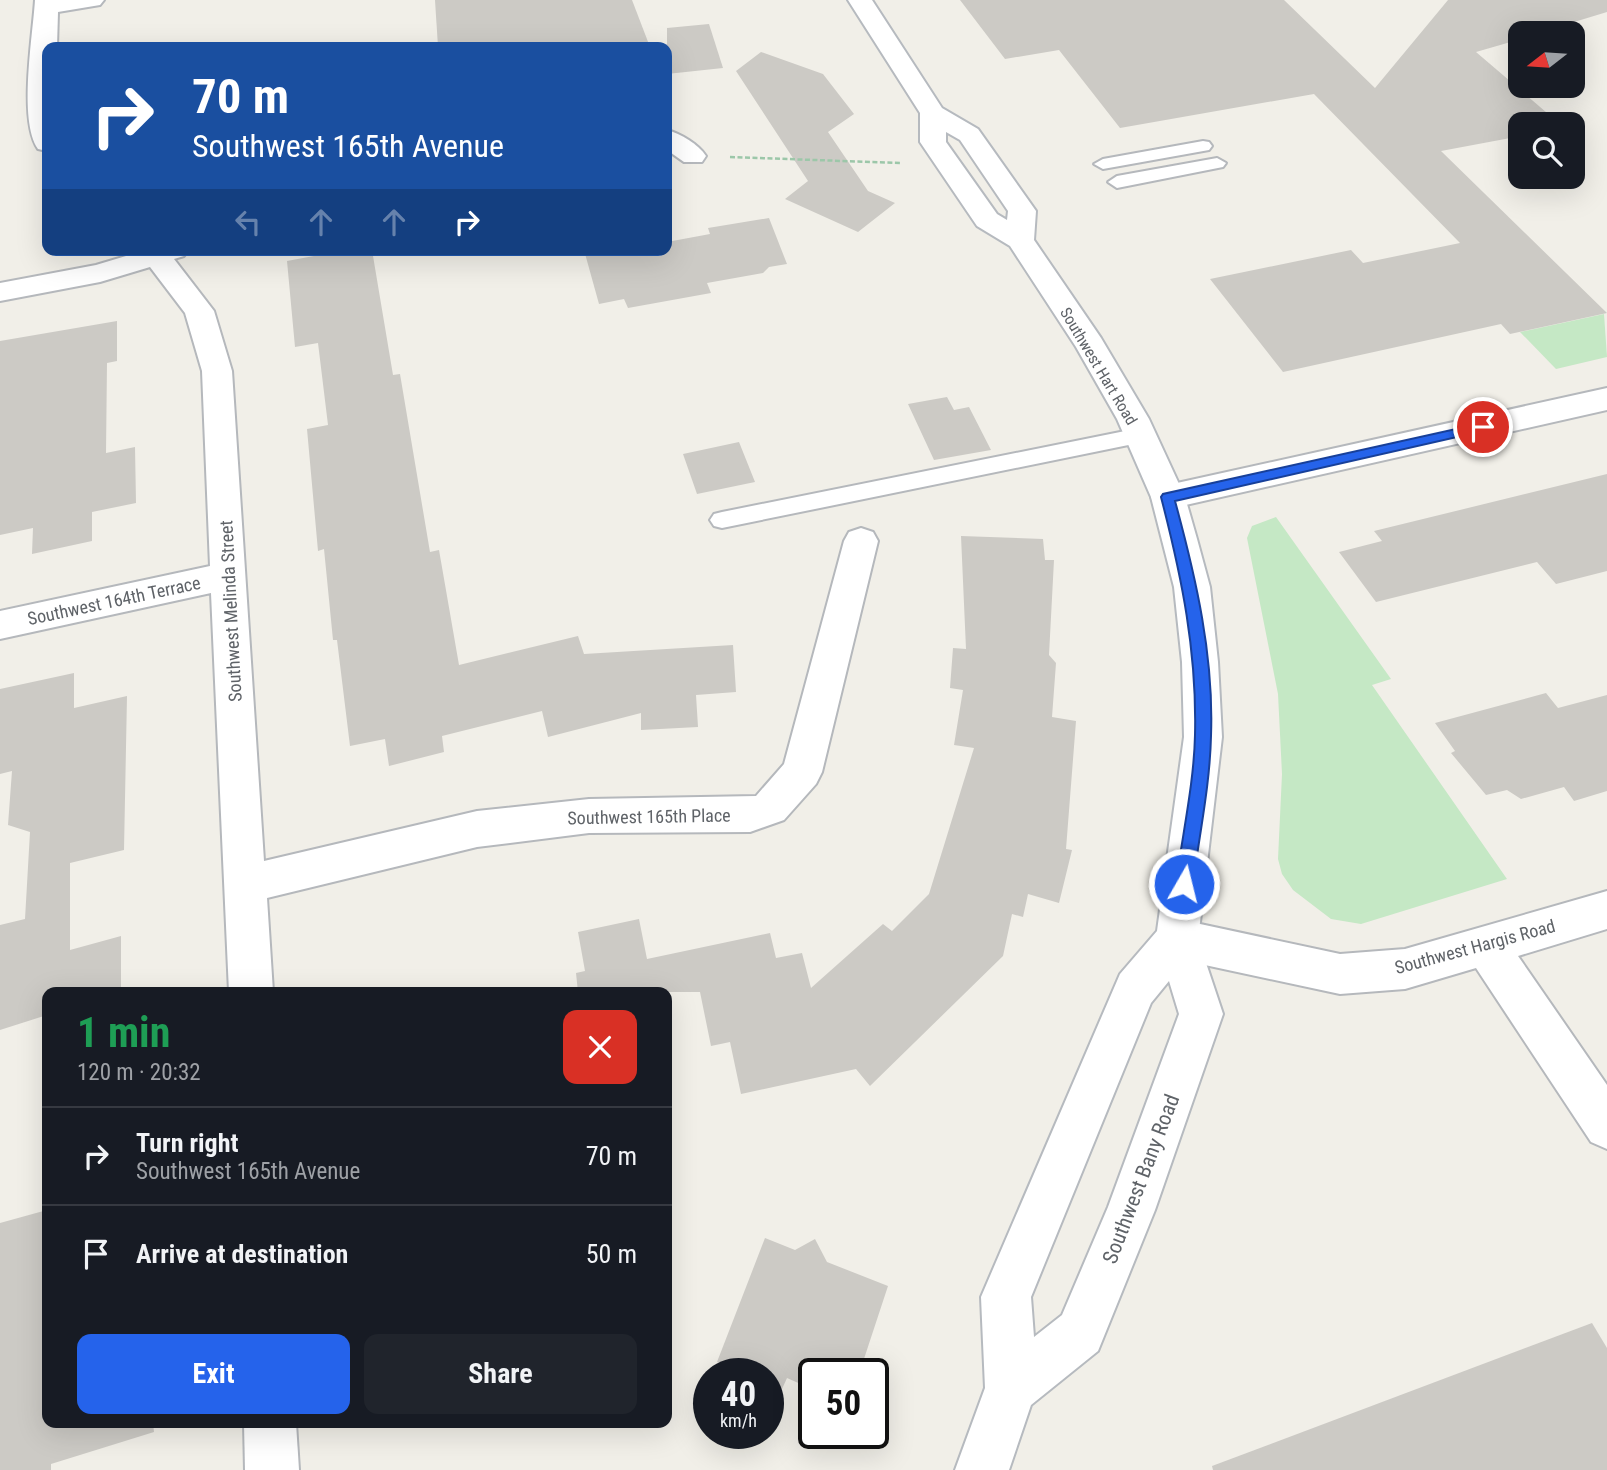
<!DOCTYPE html>
<meta charset="utf-8">
<style>
body{margin:0;font-family:"Roboto Condensed",sans-serif;background:#20242c;color:#f1f3f6;height:100vh;display:flex;flex-direction:column;font-size:26px;white-space:nowrap}
*{box-sizing:border-box;margin:0}
p{font-size:23px;color:#9ea1a6}
.icon{flex:none;width:38px;height:38px;fill:none;stroke:currentColor;stroke-width:2;stroke-linecap:round;stroke-linejoin:round}
.map{position:relative;flex:1;overflow:hidden}
.sheet{position:absolute;left:42px;top:987px;width:630px;height:441px;display:flex;flex-direction:column;background:#171b24;border-radius:14px;box-shadow:0 7px 28px #0002}
.sheet>*{flex:none}
.hud{position:absolute;left:42px;top:42px;width:630px;height:214px;border-radius:14px;box-shadow:0 7px 28px #0002;background:#1a4fa0;color:#fff;overflow:hidden}
.needle{width:46px;rotate:253deg}
.controls{position:absolute;left:1508px;top:21px;display:grid;gap:14px}
.controls a{display:grid;place-items:center;width:77px;height:77px;border-radius:14px;background:#171b24;box-shadow:0 7px 28px #0002;font-size:35px}
.speed{position:absolute;left:693px;top:1358px;display:flex;gap:14px;font-size:35px;font-weight:700;text-align:center}
.speed>*{display:grid;place-content:center;width:91px;height:91px;border-radius:50%;background:#171b24;box-shadow:0 7px 28px #0002;line-height:1}
.speed small{font-size:18px;font-weight:400}
.speed .limit{border:4px solid #111;border-radius:10px;background:#fff;color:#111}
.pin{position:absolute;display:grid;place-items:center;width:60px;height:60px;color:#fff;margin:-30px;border:4px solid #fff;border-radius:50%;box-shadow:0 2px 7px #0007}
.me{position:absolute;width:77px;margin:-38px;rotate:8deg;stroke-linejoin:round;filter:drop-shadow(0 0 5px #0008)}
.turn{display:flex;align-items:center;gap:24px;height:147px;padding:0 35px;font-size:32px}
.turn .icon{width:91px;height:91px;stroke-width:2.5}
.turn b{display:block;font-size:49px;line-height:60px}
.lanes{display:flex;align-items:center;height:66px;padding:0 35px;background:#0003;justify-content:center;gap:35px;direction:ltr}
.lanes .off{opacity:.35}
.round{display:grid;place-items:center;flex:none;width:74px;height:74px;border-radius:14px;background:#20242c}
.head{display:flex;align-items:center;justify-content:space-between;height:119px;padding:0 35px}
h1{font-size:42px;font-weight:700;line-height:52px;color:#1e9e55}
.action{display:flex;gap:14px;margin-top:auto;padding:14px 35px}
.action a{flex:1;height:80px;border-radius:14px;background:#2563eb;color:#fff;font-size:28px;font-weight:700;line-height:80px;text-align:center}
.action a+a{background:#20242c;color:#f1f3f6}
ul{padding:0;list-style:none}
li{display:flex;align-items:center;gap:21px;height:98px;padding:0 35px;border-top:2px solid #363941}
li div{flex:1}
li b{display:block;font-size:26px}
li em{font-style:normal}
.map>svg:first-child{display:block}
.green{fill:#c5e8c5}
.building{fill:#cccac5}
.lines{fill:none;stroke-linecap:round;stroke-linejoin:round}
.service-casing{stroke:#b5b8bc;stroke-width:4}
.minor-casing{stroke:#b5b8bc;stroke-width:4}
.secondary-casing{stroke:#b6babf;stroke-width:4}
.path{stroke:#9cc7a9;stroke-width:2.5;stroke-dasharray:5 2.5;stroke-linecap:butt}
.service{fill:#fff;fill-rule:evenodd}
.minor{fill:#fff;fill-rule:evenodd}
.secondary{fill:#fff;fill-rule:evenodd}
.route{fill:#2563eb;stroke:#184099;stroke-width:2}
.labels{text-anchor:middle;stroke-width:6;stroke-linejoin:round;paint-order:stroke}
.far-street-label{font-size:16px;fill:#5f6368;stroke:#fff}
.street-label{font-size:18px;fill:#5f6368;stroke:#fff}
.near-street-label{font-size:21px;fill:#5f6368;stroke:#fff}
</style>
<div class="map">
<svg width="1607" height="1470" viewBox="0 0 1607 1470">
<rect width="100%" height="100%" fill="#f1efe8"/>
<g class="green">
<path d="M1604 314 1607 357 1556 369 1520 332Z"/>
<path d="M1276 517 1391 679 1372 685 1507 879 1361 924 1331 919 1293 890 1282 874 1278 859 1282 774 1278 694 1247 538 1252 526Z"/>
</g>
<g class="building">
<path d="M435 0H632L650 47H438Z"/>
<path d="M960 0H1284L1375 88 1448 0H1607V12L1538 33H1521V39L1476 52 1560 124H1521V136L1441 151 1607 313 1510 334 1501 324 1283 372 1210 279 1351 250 1363 263 1460 243 1314 94 1120 128 1059 50 1005 59Z"/>
<path d="M709 24 723 68 667 74V28Z"/>
<path d="M761 52 823 74 854 114 828 132 868 191 895 203 858 232 785 199 808 181 736 71Z"/>
<path d="M769 218 787 264 769 267 763 273 707 283 711 293 628 308 624 299 599 304 584 250H667V242L710 234 708 228Z"/>
<path d="M346 250H372L393 375 400 374 430 552 439 550 459 665 578 636 584 654 733 645 736 692 696 695 698 727 641 730V713L548 737 542 711 442 736 444 752 389 766 385 739 350 746 337 640H333L324 549 318 551 307 429 328 425 318 343 295 347 287 261Z"/>
<path d="M117 321V361L107 363 106 453 135 447 136 503 92 512V541L32 554 33 528 0 535V341Z"/>
<path d="M947 397 954 410 969 407 991 450 934 460 908 404Z"/>
<path d="M739 442 755 482 697 494 683 454Z"/>
<path d="M1607 474V571L1556 584 1537 562 1376 602 1339 552 1382 541 1374 531Z"/>
<path d="M961 536 1043 539 1045 560H1054L1049 655 1056 663 1052 717 1076 721 1066 849 1072 850 1059 903 1028 894 1023 917 1012 914 1003 956 870 1086 856 1069 741 1094 730 1042 711 1046 700 992H578L576 973 585 971 578 932 639 919 647 959 770 933 776 958 802 953 811 988 883 924 892 931 929 894 974 748 954 745 963 690 950 688 953 648 966 649Z"/>
<path d="M74 673V708L127 696 124 850 70 863V950L121 936V992H47V1015L0 1030V925L25 919 30 832 8 825 12 771 0 774V689Z"/>
<path d="M1546 693 1558 708 1607 695V791L1574 801 1564 787 1521 799 1507 790 1486 795 1451 753 1455 751 1435 723Z"/>
<path d="M47 1210V1423H153L154 1432 51 1464V1470H0V1223Z"/>
<path d="M765 1238 795 1250 815 1239 827 1262 888 1286 859 1374H814V1390L787 1378 782 1389 768 1383V1374H746L717 1362Z"/>
<path d="M1592 1323 1607 1348V1470H1213L1212 1466Z"/>
</g>
<g class="lines">
<g class="service-casing">
<g id="service">
<path d="M1203 141 1209 142 1212 146 1209 150 1103 169 1094 164 1103 159Z"/>
<path d="M1217 158 1226 163 1223 167 1117 188 1108 182 1117 176Z"/>
<path d="M1140 428 1148 431 1151 436 1148 441 722 528 714 526 710 520 714 514 722 512Z"/>
</g>
</g>
<g class="minor-casing">
<g id="minor">
<path d="M35 0H104L100 5 58 12 57 47H47V151L38 149C18 120 33 35 35 0Z"/>
<path d="M667 130C681 134 698 144 706 156L702 162H684L667 150Z"/>
<path d="M134 250H188L184 256 174 259 214 311 232 371 264 861 477 811 589 799 756 796 784 764 844 541 849 532 861 528 873 532 878 541 822 772 816 784 784 820 750 832 589 833 477 847 267 898 273 992H229L211 593 0 639V611L210 566 202 371 185 313 150 267 100 282 0 301V283L96 265 136 253Z"/>
<path d="M1607 388V410L1168 509 1156 506 1151 497 1156 488 1168 485Z"/>
<path d="M1607 891V929L1518 956 1607 1085V1149L1591 1142 1476 968 1405 989 1340 994 1177 959 1162 953 1156 939 1162 925 1177 919 1340 954 1405 949Z"/>
<path d="M244 1423H296L299 1470H245Z"/>
</g>
</g>
<g class="secondary-casing">
<path id="secondary" d="M848 0H872L942 108 978 129 1036 211 1034 240 1101 338 1149 419 1185 497 1197 539 1210 587 1218 662 1222 737 1198 939 1223 1014 1155 1210 1098 1351 1031 1405 1009 1470H955L985 1388 981 1297 1120 974 1157 931 1184 737 1182 662 1174 587 1151 497 1117 419 1076 347 1010 246 977 226 920 142V113ZM946 132 960 140 1008 211 1007 220 997 214 946 142ZM1169 981 1179 1014 1108 1207 1062 1315 1034 1337 1031 1297 1151 1003Z"/>
</g>
<path class="path" d="M730 157 900 163"/>
<use href="#service" class="service"/>
<use href="#minor" class="minor"/>
<use href="#secondary" class="secondary"/>
</g>
<path class="route" d="M1483 423 1488 424V430L1175 501C1196 578 1214 656 1211 736 1210 785 1199 836 1193 884L1190 890H1178L1176 884C1182 836 1194 784 1195 735 1197 652 1182 578 1161 497L1163 494Z"/>
<g class="labels">
<g class="far-street-label">
<text transform="translate(1099 366) rotate(59)" y="6">Southwest Hart Road</text>
</g>
<g class="street-label">
<text transform="translate(114 601) rotate(-12)" y="6">Southwest 164th Terrace</text>
<text transform="translate(231 611) rotate(-93)" y="6">Southwest Melinda Street</text>
<text transform="translate(649 817) rotate(-1)" y="6">Southwest 165th Place</text>
<text transform="translate(1475 947) rotate(-15)" y="6">Southwest Hargis Road</text>
</g>
<g class="near-street-label">
<text transform="translate(1141 1179) rotate(-69)" y="7">Southwest Bany Road</text>
</g>
</g>
</svg>
<div class="controls">
<a><svg class="needle" viewBox="-14 -14 28 28"><path d="M0-13l5 13h-10z" fill="#e53935"/><path d="M0 13l5-13h-10z" fill="#9ea1a6"/></svg></a>
<a><svg class="icon" aria-label="search" viewBox="0 0 24 24"><circle cx="10" cy="10" r="6"/><path d="M15 15l6 6"/></svg></a>
</div>
<div class="speed"><div>40<small>km/h</small></div><div class="limit">50</div></div>
<div class="pin" style="left:1483px;top:427px;background:#d93025"><svg class="icon" aria-label="arrive" viewBox="0 0 24 24"><path d="M6 21V4h12l-3 4 3 4H6"/></svg></div>
<svg class="me" style="left:1184px;top:884px" viewBox="-20 -20 40 40"><circle r="17" fill="#2563eb" stroke="#fff" stroke-width="3"/><path d="M0-11L8 9 0 5-8 9z" fill="#fff"/></svg>
<div class="hud">
<div class="turn"><svg class="icon" aria-label="right" viewBox="0 0 24 24"><path d="M7 20v-9h11M14 6l5 5-5 5"/></svg><div><b>70 m</b>Southwest 165th Avenue</div></div>
<div class="lanes"><svg class="icon off" aria-label="left" viewBox="0 0 24 24"><path d="M17 20v-9H6M10 6l-5 5 5 5"/></svg><svg class="icon off" aria-label="ahead" viewBox="0 0 24 24"><path d="M12 20V5M6 11l6-6 6 6"/></svg><svg class="icon off" aria-label="ahead" viewBox="0 0 24 24"><path d="M12 20V5M6 11l6-6 6 6"/></svg><svg class="icon" aria-label="right" viewBox="0 0 24 24"><path d="M7 20v-9h11M14 6l5 5-5 5"/></svg></div>
</div>
<section class="sheet">
<div class="head"><div><h1>1 min</h1><p>120 m · 20:32</p></div><a class="round" style="background:#d93025;color:#fff"><svg class="icon" aria-label="close" viewBox="0 0 24 24"><path d="M6 6l12 12M18 6L6 18"/></svg></a></div>
<ul>
<li><svg class="icon" aria-label="right" viewBox="0 0 24 24"><path d="M7 20v-9h11M14 6l5 5-5 5"/></svg><div><b>Turn right</b><p>Southwest 165th Avenue</p></div><em>70 m</em></li>
<li><svg class="icon" aria-label="arrive" viewBox="0 0 24 24"><path d="M6 21V4h12l-3 4 3 4H6"/></svg><div><b>Arrive at destination</b></div><em>50 m</em></li>
</ul>
<div class="action"><a>Exit</a><a>Share</a></div>
</section>
</div>
